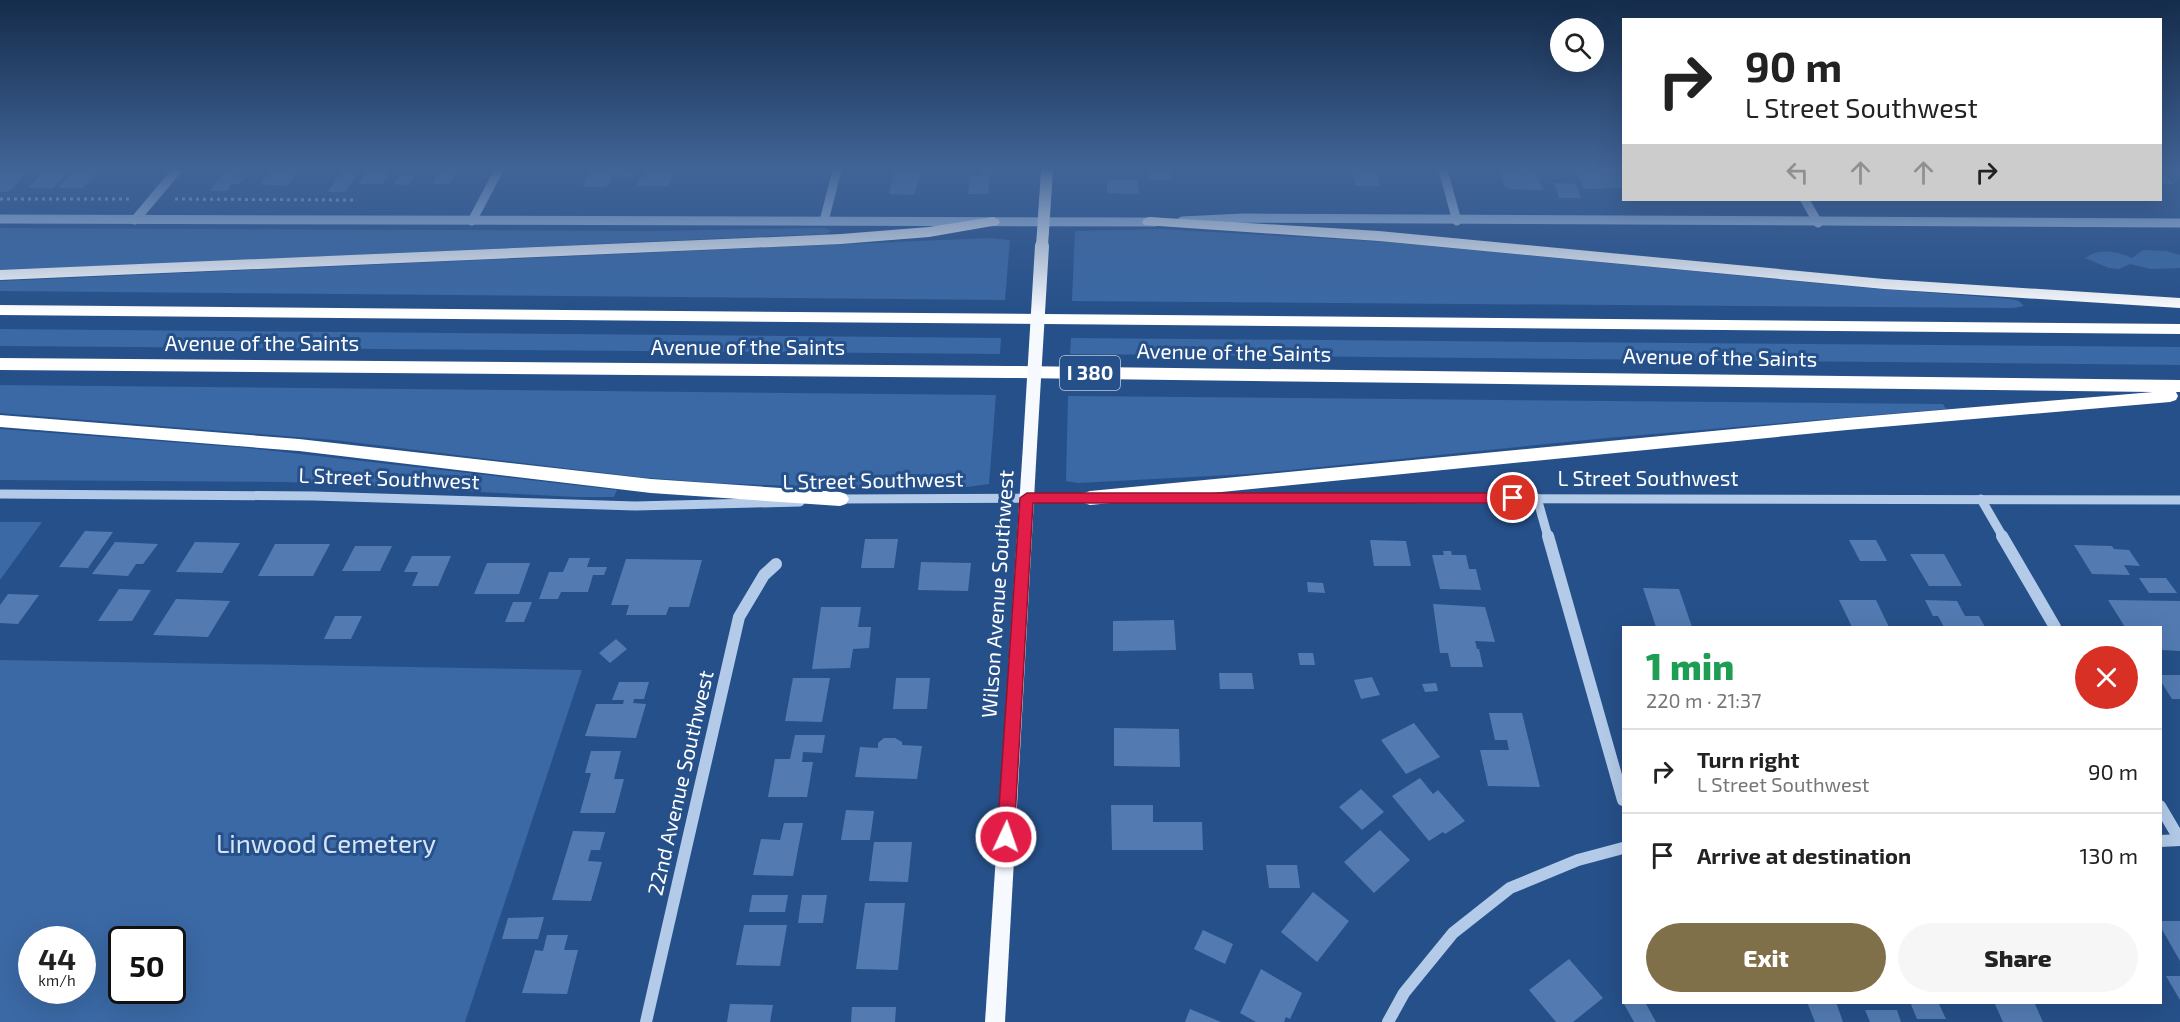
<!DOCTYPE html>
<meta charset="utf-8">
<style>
body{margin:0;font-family:"Exo 2",sans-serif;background:#f6f6f6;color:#222;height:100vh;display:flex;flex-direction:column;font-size:22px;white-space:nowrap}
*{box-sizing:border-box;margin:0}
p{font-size:20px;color:#767676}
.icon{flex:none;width:33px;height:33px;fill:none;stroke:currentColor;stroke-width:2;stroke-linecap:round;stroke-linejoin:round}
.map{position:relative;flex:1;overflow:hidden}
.drawer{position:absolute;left:1622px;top:626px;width:540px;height:378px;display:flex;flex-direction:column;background:#fff;border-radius:0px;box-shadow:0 6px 24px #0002}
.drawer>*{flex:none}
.banner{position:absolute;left:1622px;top:18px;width:540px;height:183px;border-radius:0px;box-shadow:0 6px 24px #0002;background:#fff;color:#222;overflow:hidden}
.tools{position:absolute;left:1550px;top:18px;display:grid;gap:12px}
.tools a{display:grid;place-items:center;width:54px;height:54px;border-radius:50%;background:#fff;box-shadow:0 6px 24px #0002;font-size:30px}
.speed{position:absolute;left:18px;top:926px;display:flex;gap:12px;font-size:30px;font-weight:700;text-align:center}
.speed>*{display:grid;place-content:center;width:78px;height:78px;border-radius:50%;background:#fff;box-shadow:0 6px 24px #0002;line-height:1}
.speed small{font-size:15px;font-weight:400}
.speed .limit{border:3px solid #111;border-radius:9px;background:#fff;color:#111}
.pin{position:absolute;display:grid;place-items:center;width:51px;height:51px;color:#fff;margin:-26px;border:3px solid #fff;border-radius:50%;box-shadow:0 2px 6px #0007}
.me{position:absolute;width:66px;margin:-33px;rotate:3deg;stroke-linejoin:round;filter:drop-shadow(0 0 4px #0008)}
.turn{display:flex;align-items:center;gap:21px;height:126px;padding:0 24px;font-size:27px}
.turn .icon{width:78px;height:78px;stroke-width:2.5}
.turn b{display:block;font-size:42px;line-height:51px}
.lanes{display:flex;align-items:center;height:57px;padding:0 24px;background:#0003;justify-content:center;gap:30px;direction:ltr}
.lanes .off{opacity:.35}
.round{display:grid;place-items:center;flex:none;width:63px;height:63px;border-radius:32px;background:#f6f6f6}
.headline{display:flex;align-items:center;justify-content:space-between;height:102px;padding:0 24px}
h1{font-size:36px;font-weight:800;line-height:45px;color:#1e9e55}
.button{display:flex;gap:12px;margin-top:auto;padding:12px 24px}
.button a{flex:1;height:69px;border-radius:36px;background:#807049;color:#fff;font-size:24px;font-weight:800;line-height:69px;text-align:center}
.button a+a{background:#f6f6f6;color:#222}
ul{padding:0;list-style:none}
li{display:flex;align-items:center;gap:18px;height:84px;padding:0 24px;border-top:2px solid #e0e0e0}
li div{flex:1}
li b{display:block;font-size:22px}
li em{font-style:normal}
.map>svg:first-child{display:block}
.green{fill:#3b69a5;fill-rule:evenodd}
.building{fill:#537bb2}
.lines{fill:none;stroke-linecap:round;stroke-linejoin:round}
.path{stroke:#b3cbe9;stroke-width:3;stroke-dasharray:3 4;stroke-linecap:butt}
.minor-far1{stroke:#b3cbe9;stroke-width:9}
.minor{stroke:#b3cbe9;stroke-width:12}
.major{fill:#f6f9fe;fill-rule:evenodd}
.highway{fill:#fff;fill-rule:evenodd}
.major-bridge{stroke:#f6f9fe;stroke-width:14}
.route{fill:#e11d48;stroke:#92132f;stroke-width:1.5}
.labels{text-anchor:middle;stroke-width:6;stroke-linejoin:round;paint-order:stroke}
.shield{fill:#265089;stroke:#becadc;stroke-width:1.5}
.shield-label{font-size:20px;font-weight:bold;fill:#fff}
.street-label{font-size:21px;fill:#fff;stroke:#265089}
.near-park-label{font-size:26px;fill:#d7e5f7;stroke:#265089}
</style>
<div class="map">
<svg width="2180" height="1022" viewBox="0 0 2180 1022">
<rect width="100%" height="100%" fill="#265089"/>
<g class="green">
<path d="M0 228 650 231 824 228 832 231 825 234 750 237 0 271Z"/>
<path d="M1161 229 1387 242 1868 288 2011 299 2019 301 2024 306 2013 308 1072 301 1075 231Z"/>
<path d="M988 238 1010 240 1005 300 0 291V281Z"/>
<path d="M2143 250 2166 251 2180 255V268L2151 269 2130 264 2119 269 2109 268 2085 258C2099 248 2117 251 2132 258Z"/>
<path d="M0 329 1001 338 1000 354 0 346Z"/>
<path d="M1071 338 2180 347V365L1070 354Z"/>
<path d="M0 385 996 395 989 484 967 487 843 488 714 483 638 477 334 440 0 413Z"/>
<path d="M1068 396 1943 404 1946 409 1607 438 1249 474 1078 483 1066 481Z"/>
<path d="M0 429 248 448 617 490 614 497H576L287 482 0 480Z"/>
<path d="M0 522H42L0 580Z"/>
<path d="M0 660 582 670 465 1022H0ZM32 939H82V990H32ZM122 939H172V990H122Z"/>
</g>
<g class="building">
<path d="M2 170H30L13 188 7 192H0V172Z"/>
<path d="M78 170H100L83 188H59L73 171Z"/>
<path d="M226 170H244L237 177 243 178 239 184H232L227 191H210Z"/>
<path d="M271 170H298L287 186 260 184Z"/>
<path d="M342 170 359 172 345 192H328Z"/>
<path d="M367 170H392L382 184H359Z"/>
<path d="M440 170H458L450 184H432Z"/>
<path d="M589 170H636L633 177 618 176 619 173H614L608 185 604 187H585L583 185Z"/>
<path d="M644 170H674L669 186H637Z"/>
<path d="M732 170H774L773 172H731Z"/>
<path d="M894 170 921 172 914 195 889 194Z"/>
<path d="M979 170H991L988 194H968L970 176H979Z"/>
<path d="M1149 170H1173V180H1150Z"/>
<path d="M1352 170H1376L1380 186H1355Z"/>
<path d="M1500 170H1536L1543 190 1511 189 1505 186Z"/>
<path d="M1594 170H1623V188L1584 189 1576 171Z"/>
<path d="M2160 170 2174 184H2160Z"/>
<path d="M44 171H69L53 188H28Z"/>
<path d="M400 175H415L409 185 394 184Z"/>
<path d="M1112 180H1138L1139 194 1107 193V181Z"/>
<path d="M1554 183 1576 184 1581 198H1559Z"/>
<path d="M85 531 113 532 88 568 59 567Z"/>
<path d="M865 539H898L894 568H861Z"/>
<path d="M1370 540 1406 541 1411 566H1374Z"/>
<path d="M1849 540H1876L1887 561H1860Z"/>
<path d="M115 542 158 544 143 564H136L128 576 92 574Z"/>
<path d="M195 542 240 543 222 573 176 572Z"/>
<path d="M275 544H330L313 576H258Z"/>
<path d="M2074 545 2112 546 2114 549 2129 550 2140 566 2124 565 2130 575 2092 574Z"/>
<path d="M355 546H392L380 571H342Z"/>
<path d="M1443 551H1451L1452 555H1466L1469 569H1476L1481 590 1440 589 1432 555H1444Z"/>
<path d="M1910 554H1944L1962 586H1929Z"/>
<path d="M412 556H451L438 586H412L418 572H404Z"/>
<path d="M569 558H590L587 567H607L604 575H593L588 592H561L558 599H539L549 572H563Z"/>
<path d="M626 559 702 560 689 607H669L666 615H626L629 605H611Z"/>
<path d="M921 562 971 563 968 591 918 590Z"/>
<path d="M487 563H530L519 594H474Z"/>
<path d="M2139 578H2166L2177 593H2149Z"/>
<path d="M1307 582 1323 583 1325 593 1308 592Z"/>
<path d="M1643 588 1679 589 1692 627H1656Z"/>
<path d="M119 589 151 590 132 621H98Z"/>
<path d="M8 594 39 595 18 624 0 623V605Z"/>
<path d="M176 599 230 601 208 637 153 635Z"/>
<path d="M1839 600H1876L1889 627H1852Z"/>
<path d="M1925 600 1957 601 1965 616H1979L1985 627H1944L1938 616H1933Z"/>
<path d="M2108 600 2180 601V651L2160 650V627H2125Z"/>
<path d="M513 602H532L524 622H505Z"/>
<path d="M1433 604 1485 607 1495 642 1475 641 1477 649H1479L1483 667H1451L1448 653H1440Z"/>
<path d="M821 607H861L858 627H871L869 648 853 649 850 668 812 669Z"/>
<path d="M335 616H362L351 639H324Z"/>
<path d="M1174 620 1176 650 1113 651V621Z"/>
<path d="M616 639 627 649 610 663 599 653Z"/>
<path d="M1298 653H1313L1315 665H1300Z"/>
<path d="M1219 673H1252L1254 689H1220Z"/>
<path d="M2160 675H2180V699H2172L2160 680Z"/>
<path d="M1372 677 1380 695 1361 699 1354 680Z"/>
<path d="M793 678H830L822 722 785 721Z"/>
<path d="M896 678H930L927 709H893Z"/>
<path d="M619 682H649L644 699H634L633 703 646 704 636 738 585 736 596 704H623L624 700H612Z"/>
<path d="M1436 683 1438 691 1425 692 1422 684Z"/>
<path d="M1489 713H1522L1540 787 1488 786 1480 750H1509L1507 740H1495Z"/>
<path d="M1414 723 1440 757 1406 774 1381 740Z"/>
<path d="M1114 728 1179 729 1180 767 1114 766Z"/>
<path d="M795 735H825L822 753 803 752 802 762H813L807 797H768L775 759H790Z"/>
<path d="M884 738H895L902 742V745L922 746 917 779 855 777 860 747 878 748V743Z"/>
<path d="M591 751H621L614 779H624L615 813H580L591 773H585Z"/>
<path d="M1420 778 1433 794 1438 790 1465 821 1445 834 1443 832 1429 841 1392 796Z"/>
<path d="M1361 789 1384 812 1362 830 1339 807Z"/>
<path d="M1111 805H1153V822H1202L1203 850H1112Z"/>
<path d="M846 810 874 811 870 840H841Z"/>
<path d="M784 823H803L793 876 753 875 761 839 780 840Z"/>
<path d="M1380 830 1410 860 1374 893 1344 862Z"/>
<path d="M573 831 605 832 600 850H591L588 861 602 862 591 901 552 900Z"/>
<path d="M874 842H912L908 882 869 881Z"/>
<path d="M1266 865H1297L1300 888H1269Z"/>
<path d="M1313 892 1349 921 1317 962 1281 932Z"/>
<path d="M752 895H788L785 912H749Z"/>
<path d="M802 895H827L823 923H798Z"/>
<path d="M865 903H905L898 970 856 969Z"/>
<path d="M544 917 538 939H502L508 918Z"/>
<path d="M2160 921H2180V961L2160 926Z"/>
<path d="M744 925H787L780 966 736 965Z"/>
<path d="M1203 930 1233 944 1225 964 1194 949Z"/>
<path d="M547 935H568L564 950H578L567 994 522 993 535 950 543 951Z"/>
<path d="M1569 959 1603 998 1573 1022H1556L1529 990Z"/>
<path d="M1261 969 1302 993 1290 1019 1286 1017 1284 1022H1256L1240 1013Z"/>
<path d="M2166 976H2180V1000Z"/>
<path d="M1630 1002H1645L1656 1022H1634L1624 1004Z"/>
<path d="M1807 1002H1836L1843 1022H1815Z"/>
<path d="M1910 1002H1938L1946 1019H1917Z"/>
<path d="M1994 1002H2034L2043 1022H2003Z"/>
<path d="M730 1004 773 1005 770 1022H727Z"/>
<path d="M852 1007H896L895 1022H851Z"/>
<path d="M1190 1009 1221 1022H1185Z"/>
<path d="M1865 1010H1897L1901 1022H1870Z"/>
</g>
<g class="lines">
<g class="path">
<path d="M0 199H130"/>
<path d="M175 199 354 200"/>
</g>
<g class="minor-far1">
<path d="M1443 170 1457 221"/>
<path d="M1805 200 1818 223"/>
<path d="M0 219 1155 222"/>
<path d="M135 220 177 170"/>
<path d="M472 221 499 170"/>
<path d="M824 221 837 170"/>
<path d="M1182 221 1243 218 2180 223"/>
<path d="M0 494 314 496 635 506 800 502"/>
<path d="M1149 498 2180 500"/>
<path d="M1537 498 1548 537"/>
<path d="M837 499 1094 498"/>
<path d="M1981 499 2003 537"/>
</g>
<g class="minor">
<path d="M1548 536 1623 800"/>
<path d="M2002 536 2055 627"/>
<path d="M2160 806 2180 840"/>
<path d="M2160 841 2180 840"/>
<path d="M646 1022 739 617 764 575 776 564"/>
<path d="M1388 1022 1404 993 1453 933 1510 888 1578 860 1623 848"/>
</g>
<g class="major">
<path d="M1041 170H1053L1048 246 1042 250 1036 246Z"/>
<path d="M1030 440 1037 445 1005 1022H985L1023 445Z"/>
</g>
<g class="highway">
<path d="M993 217 998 219 1000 222 998 225 929 237 841 244 0 280V270L841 234 929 227Z"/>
<path d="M1149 217 1379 231 1884 279 2180 298V308L1884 289 1379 241 1144 225 1142 222 1144 219Z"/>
<path d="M0 305 2180 324V334L0 315Z"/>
<path d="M0 358 1009 366 2180 380V392H2176L2178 396 2176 400 2170 402 1847 430 1090 505 1084 503 1081 498 1084 493 1090 491 1847 418 2153 392 1009 378 0 370Z"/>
<path d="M0 415 299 439 651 479 840 492 846 494 849 499 846 504 840 506 651 493 299 451 0 427Z"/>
</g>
<path class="major-bridge" d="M1030 445 1042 246"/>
</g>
<linearGradient id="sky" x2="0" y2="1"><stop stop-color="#152c4b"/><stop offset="0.54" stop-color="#416497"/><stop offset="1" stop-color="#416497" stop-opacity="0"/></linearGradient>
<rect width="2180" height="313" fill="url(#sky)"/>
<path class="route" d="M1027 493H1513L1519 498 1513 503H1033L1014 837 1012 842 1006 845 1000 842 997 837 1020 498Z"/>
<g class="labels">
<rect class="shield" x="1060" y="356" width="60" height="34" rx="4.5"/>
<g class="shield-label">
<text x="1090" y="380">I 380</text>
</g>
<g class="street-label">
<text x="262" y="351">Avenue of the Saints</text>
<text x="748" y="355">Avenue of the Saints</text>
<text transform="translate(1234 353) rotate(1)" y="7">Avenue of the Saints</text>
<text transform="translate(1720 358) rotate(1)" y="7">Avenue of the Saints</text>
<text transform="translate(389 479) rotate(2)" y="7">L Street Southwest</text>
<text x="1648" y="486">L Street Southwest</text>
<text transform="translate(873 481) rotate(-1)" y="7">L Street Southwest</text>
<text transform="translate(998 594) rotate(-86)" y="7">Wilson Avenue Southwest</text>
<text transform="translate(681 783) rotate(-77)" y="7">22nd Avenue Southwest</text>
</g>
<g class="near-park-label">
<text x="326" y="853">Linwood Cemetery</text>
</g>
</g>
</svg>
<div class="tools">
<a><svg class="icon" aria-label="search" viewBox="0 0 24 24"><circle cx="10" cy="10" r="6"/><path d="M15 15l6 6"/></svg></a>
</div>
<div class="speed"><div>44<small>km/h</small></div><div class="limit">50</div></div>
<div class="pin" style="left:1513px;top:498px;background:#d93025"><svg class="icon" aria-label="arrive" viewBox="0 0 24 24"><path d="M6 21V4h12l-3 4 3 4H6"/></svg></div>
<svg class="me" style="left:1006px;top:837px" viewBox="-20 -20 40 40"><circle r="17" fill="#e11d48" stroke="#fff" stroke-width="3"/><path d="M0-11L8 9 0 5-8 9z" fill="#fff"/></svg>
<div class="banner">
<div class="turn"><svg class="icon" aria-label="right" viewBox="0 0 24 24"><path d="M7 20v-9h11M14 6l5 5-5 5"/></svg><div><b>90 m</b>L Street Southwest</div></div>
<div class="lanes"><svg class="icon off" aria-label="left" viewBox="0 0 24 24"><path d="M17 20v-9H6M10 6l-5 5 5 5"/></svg><svg class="icon off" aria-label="ahead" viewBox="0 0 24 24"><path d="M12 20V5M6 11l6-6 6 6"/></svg><svg class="icon off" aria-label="ahead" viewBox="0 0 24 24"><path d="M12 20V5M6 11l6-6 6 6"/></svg><svg class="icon" aria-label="right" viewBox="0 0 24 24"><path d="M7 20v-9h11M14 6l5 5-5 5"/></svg></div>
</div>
<section class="drawer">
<div class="headline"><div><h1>1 min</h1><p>220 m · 21:37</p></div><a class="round" style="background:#d93025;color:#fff"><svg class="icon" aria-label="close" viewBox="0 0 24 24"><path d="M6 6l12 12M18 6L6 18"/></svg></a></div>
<ul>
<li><svg class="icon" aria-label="right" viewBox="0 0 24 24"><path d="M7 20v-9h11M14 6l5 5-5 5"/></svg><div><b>Turn right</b><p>L Street Southwest</p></div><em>90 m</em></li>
<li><svg class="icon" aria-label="arrive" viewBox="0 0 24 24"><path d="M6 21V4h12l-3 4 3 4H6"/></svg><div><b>Arrive at destination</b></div><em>130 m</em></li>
</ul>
<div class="button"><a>Exit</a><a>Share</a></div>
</section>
</div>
